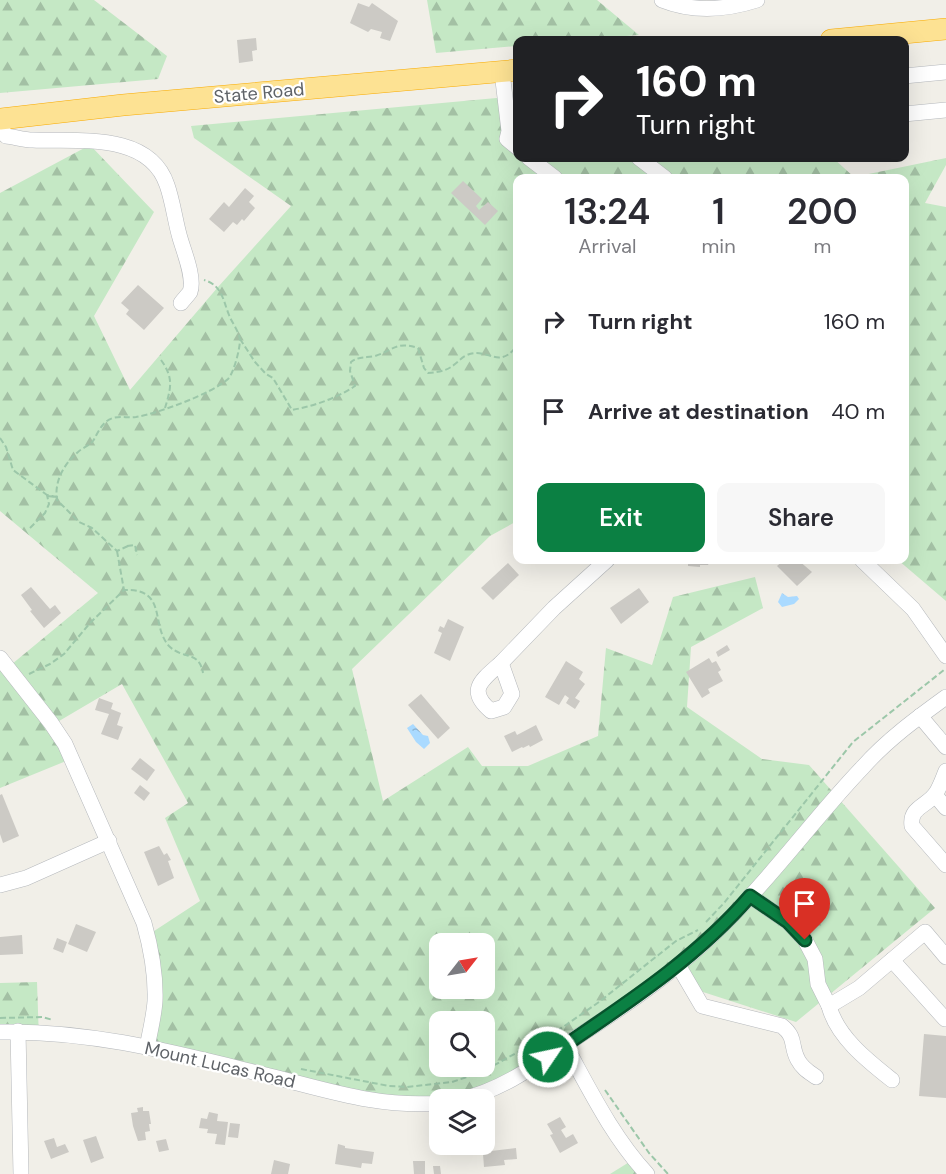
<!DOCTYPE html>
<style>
body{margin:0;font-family:"DM Sans",sans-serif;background:#f7f7f7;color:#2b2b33;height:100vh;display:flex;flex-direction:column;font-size:22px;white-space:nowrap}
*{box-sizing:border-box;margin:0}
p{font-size:20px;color:#7c7c81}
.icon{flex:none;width:33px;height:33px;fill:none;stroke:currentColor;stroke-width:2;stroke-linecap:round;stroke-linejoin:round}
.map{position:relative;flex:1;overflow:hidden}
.panel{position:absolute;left:513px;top:174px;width:396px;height:390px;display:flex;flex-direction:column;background:#fff;border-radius:12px;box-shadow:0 6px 24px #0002}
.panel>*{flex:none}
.hud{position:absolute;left:513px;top:36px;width:396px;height:126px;border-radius:12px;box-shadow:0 6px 24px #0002;background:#202124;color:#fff;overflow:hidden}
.needle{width:39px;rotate:59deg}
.controls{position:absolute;left:429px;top:933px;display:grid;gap:12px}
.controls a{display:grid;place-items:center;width:66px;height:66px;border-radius:12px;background:#fff;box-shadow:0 6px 24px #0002;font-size:30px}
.pin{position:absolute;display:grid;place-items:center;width:51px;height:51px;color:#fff;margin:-62px -26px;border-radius:50% 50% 50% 0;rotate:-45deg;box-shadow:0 0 6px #0007}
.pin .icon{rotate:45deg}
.me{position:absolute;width:66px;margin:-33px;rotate:56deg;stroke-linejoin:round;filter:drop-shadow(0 0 4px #0008)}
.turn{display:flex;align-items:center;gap:21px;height:126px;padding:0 24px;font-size:27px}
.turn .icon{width:78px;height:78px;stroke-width:2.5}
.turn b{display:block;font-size:42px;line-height:51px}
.eta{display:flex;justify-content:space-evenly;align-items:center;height:102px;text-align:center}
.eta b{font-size:36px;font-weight:600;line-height:42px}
.button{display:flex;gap:12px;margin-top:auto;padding:12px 24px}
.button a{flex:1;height:69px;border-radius:12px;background:#0b8043;color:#fff;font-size:24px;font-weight:600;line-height:69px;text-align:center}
.button a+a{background:#f7f7f7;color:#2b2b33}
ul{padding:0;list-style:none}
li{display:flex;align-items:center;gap:18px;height:90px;padding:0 24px}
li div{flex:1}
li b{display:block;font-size:22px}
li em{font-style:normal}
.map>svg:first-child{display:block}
.forest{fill:url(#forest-firs);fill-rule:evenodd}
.water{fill:url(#water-ripples)}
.building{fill:#cccac5}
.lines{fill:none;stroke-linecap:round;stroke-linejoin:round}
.minor-casing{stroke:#b5b8bc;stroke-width:16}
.highway-casing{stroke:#f9ab00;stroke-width:22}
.path{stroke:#9cc7a9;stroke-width:2;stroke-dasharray:6 3;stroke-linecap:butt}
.minor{stroke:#fff;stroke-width:15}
.highway{stroke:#fde293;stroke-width:21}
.route-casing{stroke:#07532c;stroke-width:15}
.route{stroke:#0b8043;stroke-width:10}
.labels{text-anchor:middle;stroke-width:4.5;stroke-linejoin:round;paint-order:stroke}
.street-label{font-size:18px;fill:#5f6368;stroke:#fff}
</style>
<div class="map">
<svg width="946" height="1174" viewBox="0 0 946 1174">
<defs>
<pattern id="forest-firs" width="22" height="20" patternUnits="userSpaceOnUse" patternTransform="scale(1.5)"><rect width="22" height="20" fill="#c5e8c5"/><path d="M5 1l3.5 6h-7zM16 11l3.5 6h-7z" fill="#a3c0a4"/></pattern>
<pattern id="water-ripples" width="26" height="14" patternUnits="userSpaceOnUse" patternTransform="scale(1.5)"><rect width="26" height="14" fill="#aadaff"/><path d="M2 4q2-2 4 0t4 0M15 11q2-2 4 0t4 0" fill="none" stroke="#8eb4d2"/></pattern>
</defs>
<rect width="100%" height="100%" fill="#f1efe8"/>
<g class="forest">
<path d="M0 0H94L167 56 158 79 0 93Z"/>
<path d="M427 0H597L639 35 575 40H518L517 46 436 53Z"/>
<path d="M517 96 518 158H833L854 177 946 158V165L925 203 946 207V601L898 560H904V178H518L517 521 490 536 352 669 383 801 468 747 482 766H528L598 736 606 648 652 665 673 597 755 577 763 608 691 647 687 707 762 759 809 765 935 908 796 1022 703 992 681 960 486 1090 409 1105 147 1053 148 935 200 901 165 818 188 803 122 684 54 724 71 759 0 788V662L6 669 98 593 0 511V193L90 145 154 212 94 316 130 390 218 287 291 206 194 138 191 126ZM440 944H484V988H440ZM440 1022H484V1066H440Z"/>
<path d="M37 982 39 1040H0V983Z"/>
<path d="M631 1161 641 1174H610Z"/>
</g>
<g class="water">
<path d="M782 593 788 597 797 596 799 599 794 604 782 607 778 602Z"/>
<path d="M413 724 423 735 428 736 430 743 424 749 416 742 407 728Z"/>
</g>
<g class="building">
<path d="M358 3 369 7 372 3 398 21 390 41 380 38 382 32 371 29 368 32 350 23Z"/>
<path d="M256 38 257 50 252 51 253 61 239 63 237 40Z"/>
<path d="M463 181 482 199 476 206 479 210 488 202 498 211 485 225 451 193Z"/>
<path d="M245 188 254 196 249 202 255 208 244 221 242 219 237 225 233 222 224 232 209 219 224 202 229 207Z"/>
<path d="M138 285 164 308 144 330 126 314 129 310 121 303Z"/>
<path d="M688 560H729V564L709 563 708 565H700V567L688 566Z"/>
<path d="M784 560H798L812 572 797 586 777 566Z"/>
<path d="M508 563 519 575 493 600 481 588Z"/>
<path d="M31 587 50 609 55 605 61 613 44 628 30 611 32 610 21 595Z"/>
<path d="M639 588 649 602 621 624 610 608Z"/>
<path d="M448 619 464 627 450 661 434 653 442 633 438 631 440 626 444 628Z"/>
<path d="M727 645 730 650 718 657 716 652Z"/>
<path d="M709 658 712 663 716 661 721 670 718 672 723 681 708 689 710 693 702 698 686 672Z"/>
<path d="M566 661 583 672 579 679 585 684 575 698 580 701 575 709 566 703 569 698 565 695 559 705 545 697Z"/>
<path d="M421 694 450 728 438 739 408 705Z"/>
<path d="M99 698 113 703 111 709 121 713 117 725 123 727 118 740 101 734 109 714 95 710Z"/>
<path d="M536 725 543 740 530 747 529 745 523 748 522 747 512 752 504 736 515 731 517 735Z"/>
<path d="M140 758 155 770 147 781 131 769Z"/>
<path d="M140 785 150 793 144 801 134 793Z"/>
<path d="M2 794 19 836 3 843 0 834V795Z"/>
<path d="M159 846 164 855 167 853 171 860 168 861 174 878 158 886 144 852Z"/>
<path d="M76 924 96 932 87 952 68 944Z"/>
<path d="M22 935 23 954 0 955V937Z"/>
<path d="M57 938 67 942 63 953 53 949Z"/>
<path d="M924 1034 946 1036V1098L919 1096Z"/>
<path d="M143 1107V1111H149L151 1124H149L150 1131 145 1132 146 1140 138 1141 133 1126 131 1113 138 1112 137 1108Z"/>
<path d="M209 1112 218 1114 217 1121 228 1122 225 1145 215 1144 217 1134 207 1133 208 1129 199 1128 201 1118 207 1119Z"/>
<path d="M560 1117 566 1127 561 1130 566 1138 573 1134 578 1143 560 1153 550 1135 553 1134 547 1124Z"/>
<path d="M230 1123 240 1124 238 1138 228 1137Z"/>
<path d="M96 1136 104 1158 91 1163 83 1140Z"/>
<path d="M54 1138 57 1147 65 1144 69 1152 51 1159 44 1141Z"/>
<path d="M166 1139 169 1150 159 1152 156 1141Z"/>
<path d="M338 1144 345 1146V1148L374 1152 372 1164 362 1163 361 1168 335 1164Z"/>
<path d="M516 1148 517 1159 504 1160 505 1165 484 1167 483 1154 491 1153V1151Z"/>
<path d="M274 1160 290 1164 288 1174H271Z"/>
<path d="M413 1161H425V1174H414Z"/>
<path d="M433 1166H440L441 1174H434Z"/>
</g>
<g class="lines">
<g class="minor-casing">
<g id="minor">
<path d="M662 0C692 12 726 10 757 0"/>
<path d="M502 72 509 131 507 139 518 148"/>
<path d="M904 76 946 72"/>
<path d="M904 114 946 110"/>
<path d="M0 125 6 136C15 137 24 140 33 140 76 142 149 131 167 185 173 202 175 221 180 238 184 252 195 278 190 292 188 295 183 300 181 303"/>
<path d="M529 158 555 178"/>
<path d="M639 158 665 178"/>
<path d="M862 560 913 609 946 656"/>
<path d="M0 658 51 723 65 744 144 923C151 948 156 974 155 1001 154 1016 150 1032 147 1047"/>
<path d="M501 663 554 608 607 560"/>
<path d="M501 663 512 694 504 707 491 711C466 690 482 680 501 663Z"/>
<path d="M920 716 946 747"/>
<path d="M946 771C943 778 940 787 936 793 928 806 909 807 912 826L946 865"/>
<path d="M935 795 946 808"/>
<path d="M0 885 26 878 109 841"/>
<path d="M750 896 788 922 805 940 815 959 818 984 829 1006 859 988 925 932 946 957"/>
<path d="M892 960 945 1019 946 1018"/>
<path d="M678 965 702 1006 782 1026C797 1038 790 1046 798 1060 802 1068 809 1072 816 1077"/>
<path d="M829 1006C837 1037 868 1061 892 1080"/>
<path d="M18 1031 21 1174"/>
<path d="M0 1032C94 1030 183 1055 274 1077 330 1091 381 1108 440 1103"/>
<path d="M565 1045C590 1090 612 1136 647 1174"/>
<path d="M459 1100C503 1090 537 1064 574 1039 628 1004 683 966 728 920 776 872 816 816 863 767 887 740 917 718 946 697"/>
</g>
</g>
<g class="highway-casing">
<g id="highway">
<path d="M831 40 946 29"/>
<path d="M0 119 123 105 518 70"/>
</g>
</g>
<g class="path">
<path d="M240 339 255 362 266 374 273 378 292 410C314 406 337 398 355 386L350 371 351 362C359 356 366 358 375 356 394 350 396 341 418 348L424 368 428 373C439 372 447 371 455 364 459 361 462 357 467 355 488 346 499 372 518 344"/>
<path d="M161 360C174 378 171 388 165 408"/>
<path d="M0 438 6 447 13 470 47 495"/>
<path d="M30 528 45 513 49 504 47 495 57 497 47 496"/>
<path d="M127 546 135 545 137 555"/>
<path d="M128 546 117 551 92 528 79 522 57 500C54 481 64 464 78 452 82 448 89 446 93 441 98 433 102 421 113 418 120 416 128 418 136 417 159 413 211 394 228 379 234 373 240 348 240 340 239 331 232 323 229 315 223 300 222 285 204 280"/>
<path d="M117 551 124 590"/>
<path d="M29 674 50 664 64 654 90 623 124 590C168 588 150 625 169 646 183 660 199 650 203 673"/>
<path d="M706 922 724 903 853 742 944 670"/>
<path d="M0 1018 42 1017 53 1020"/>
<path d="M301 1069 389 1086 407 1087 452 1082 482 1072 563 1027 599 1002 676 941 698 930"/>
<path d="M605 1090 649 1153 668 1174"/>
</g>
<use href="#minor" class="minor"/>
<use href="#highway" class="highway"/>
</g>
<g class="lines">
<g class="route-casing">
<path id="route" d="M548 1057C619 1008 693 962 750 896L788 922 805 940"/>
</g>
<use href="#route" class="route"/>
</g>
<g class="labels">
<g class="street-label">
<text transform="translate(259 93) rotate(-5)" y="6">State Road</text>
<text transform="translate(220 1065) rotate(13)" y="6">Mount Lucas Road</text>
</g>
</g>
</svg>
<div class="controls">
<a><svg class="needle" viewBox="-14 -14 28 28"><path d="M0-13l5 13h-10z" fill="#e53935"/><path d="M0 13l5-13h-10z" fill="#7c7c81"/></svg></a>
<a><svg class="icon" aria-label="search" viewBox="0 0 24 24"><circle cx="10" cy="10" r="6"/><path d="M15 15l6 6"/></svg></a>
<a><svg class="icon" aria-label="layers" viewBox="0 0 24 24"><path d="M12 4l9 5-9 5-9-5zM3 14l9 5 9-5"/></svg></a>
</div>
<div class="pin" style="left:805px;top:940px;background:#d93025"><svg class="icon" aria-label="arrive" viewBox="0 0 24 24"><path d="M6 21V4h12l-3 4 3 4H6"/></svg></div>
<svg class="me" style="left:548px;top:1057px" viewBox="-20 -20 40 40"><circle r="17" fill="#0b8043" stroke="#fff" stroke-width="3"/><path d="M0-11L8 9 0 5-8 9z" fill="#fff"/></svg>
<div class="hud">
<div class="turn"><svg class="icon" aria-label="right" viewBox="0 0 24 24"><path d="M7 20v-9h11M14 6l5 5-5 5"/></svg><div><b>160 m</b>Turn right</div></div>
</div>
<section class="panel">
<div class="eta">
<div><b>13:24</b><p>Arrival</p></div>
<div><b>1</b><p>min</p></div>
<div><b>200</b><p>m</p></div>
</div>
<ul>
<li><svg class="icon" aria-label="right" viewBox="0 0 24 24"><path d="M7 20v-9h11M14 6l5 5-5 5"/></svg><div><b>Turn right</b></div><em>160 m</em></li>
<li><svg class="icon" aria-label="arrive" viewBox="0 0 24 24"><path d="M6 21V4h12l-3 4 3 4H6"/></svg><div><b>Arrive at destination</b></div><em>40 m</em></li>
</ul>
<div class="button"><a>Exit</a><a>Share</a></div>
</section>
</div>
